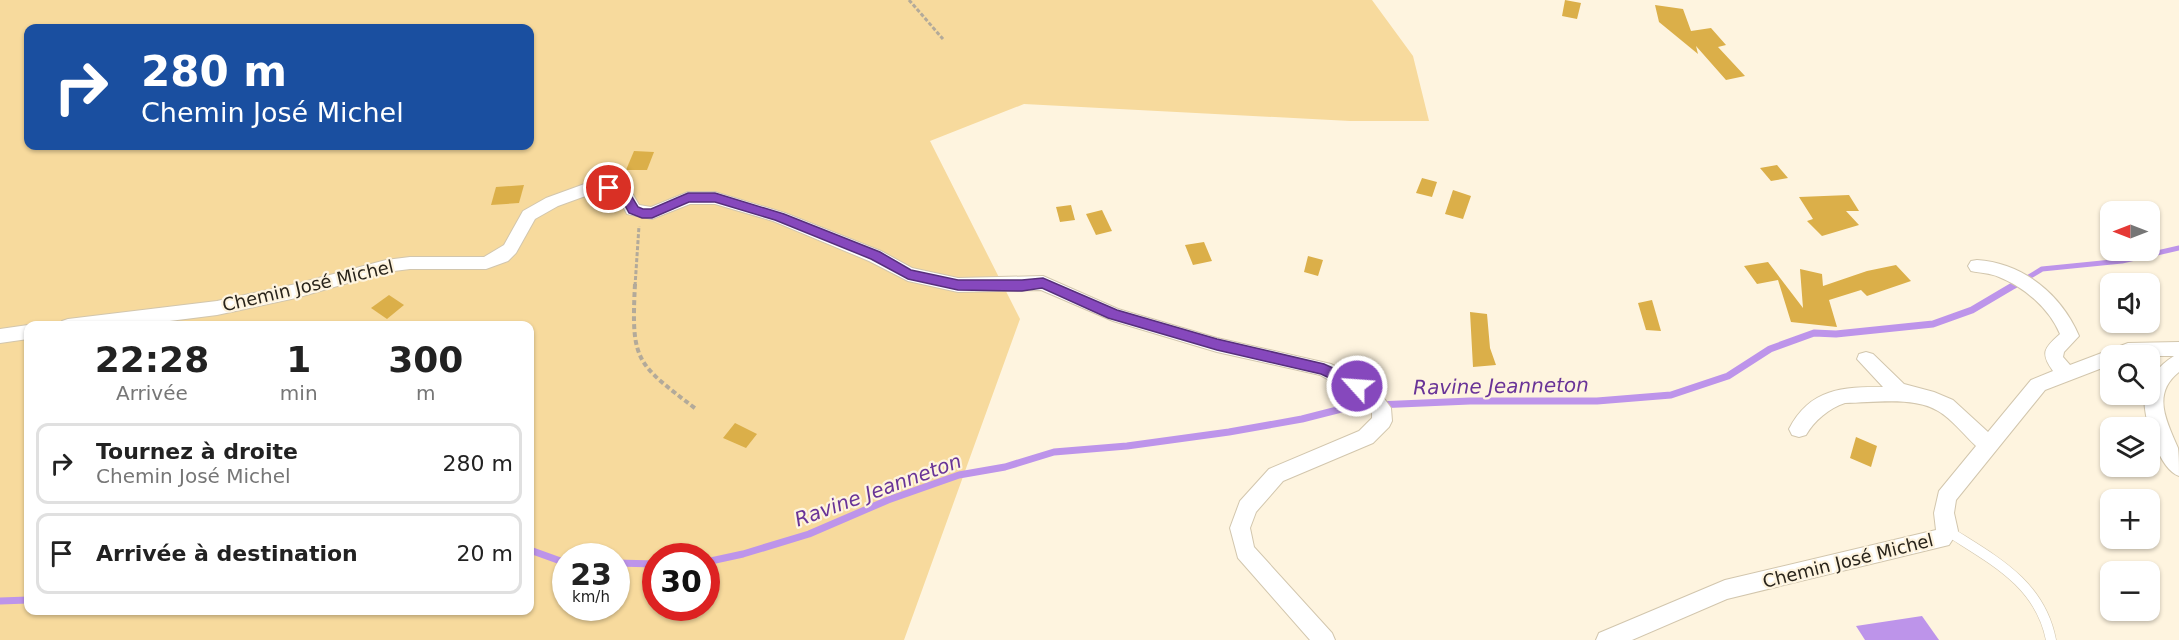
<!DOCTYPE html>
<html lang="fr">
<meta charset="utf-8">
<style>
body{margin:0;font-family:"DejaVu Sans",sans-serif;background:#f6f6f6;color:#222;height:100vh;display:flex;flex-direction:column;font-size:22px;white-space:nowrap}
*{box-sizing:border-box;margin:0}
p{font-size:20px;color:#767676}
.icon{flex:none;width:33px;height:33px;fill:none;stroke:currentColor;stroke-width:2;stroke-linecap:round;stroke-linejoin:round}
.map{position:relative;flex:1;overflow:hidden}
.sheet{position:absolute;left:24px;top:321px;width:510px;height:294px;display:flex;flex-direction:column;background:#fff;border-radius:12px;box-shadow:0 2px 4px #0004}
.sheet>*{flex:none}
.guide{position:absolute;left:24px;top:24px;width:510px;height:126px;border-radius:12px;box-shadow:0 2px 4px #0004;background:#1a4fa0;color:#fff;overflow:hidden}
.needle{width:39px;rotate:270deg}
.buttons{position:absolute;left:2100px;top:201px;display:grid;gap:12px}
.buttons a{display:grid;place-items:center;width:60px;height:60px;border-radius:12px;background:#fff;box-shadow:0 2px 4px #0004;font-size:30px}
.speed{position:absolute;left:552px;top:543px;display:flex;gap:12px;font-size:30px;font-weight:700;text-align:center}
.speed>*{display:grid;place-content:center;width:78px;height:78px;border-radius:50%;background:#fff;box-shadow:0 2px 4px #0004;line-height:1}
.speed small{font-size:15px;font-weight:400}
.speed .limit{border:9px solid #d22;background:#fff;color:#111}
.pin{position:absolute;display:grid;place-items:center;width:51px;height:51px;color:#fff;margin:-26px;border:3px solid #fff;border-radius:50%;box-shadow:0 2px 6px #0007}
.me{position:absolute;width:66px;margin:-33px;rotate:296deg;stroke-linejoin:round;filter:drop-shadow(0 0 4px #0008)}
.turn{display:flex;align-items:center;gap:21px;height:126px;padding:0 18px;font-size:27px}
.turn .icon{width:78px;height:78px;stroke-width:2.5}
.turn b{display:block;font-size:42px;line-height:51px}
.eta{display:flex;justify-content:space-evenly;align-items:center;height:102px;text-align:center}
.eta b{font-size:36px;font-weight:700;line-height:42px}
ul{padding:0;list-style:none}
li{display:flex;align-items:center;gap:18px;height:81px;margin:0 12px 9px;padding:0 6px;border:3px solid #e0e0e0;border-radius:12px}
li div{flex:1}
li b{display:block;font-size:22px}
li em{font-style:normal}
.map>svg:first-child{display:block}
.green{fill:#f7da9d;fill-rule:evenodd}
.water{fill:#bd94ea}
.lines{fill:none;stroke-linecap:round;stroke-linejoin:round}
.stream-far1{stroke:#bd94ea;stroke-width:5}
.stream{stroke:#bd94ea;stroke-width:7}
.building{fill:#dbaf49}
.lane-casing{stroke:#d2c6ad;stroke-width:11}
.street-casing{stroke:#d2c6ad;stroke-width:2}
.path-far1{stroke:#b3aa9a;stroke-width:3;stroke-dasharray:4 2;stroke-linecap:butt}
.path{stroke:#b3aa9a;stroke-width:4;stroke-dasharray:5 3;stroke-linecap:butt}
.lane{stroke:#fff;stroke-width:10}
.street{fill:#fff;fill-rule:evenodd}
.route{fill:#8648bd;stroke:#572f7b;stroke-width:1.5}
.labels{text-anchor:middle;stroke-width:4.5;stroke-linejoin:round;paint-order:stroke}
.street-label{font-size:18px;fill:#29241b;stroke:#fef4df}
.water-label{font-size:20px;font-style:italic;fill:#693397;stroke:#fef4df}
</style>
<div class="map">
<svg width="2179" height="640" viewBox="0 0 2179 640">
<rect width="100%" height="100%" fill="#fef4df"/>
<path class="green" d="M0 0H1372L1413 56 1429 121H1350L1024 104 930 141 1020 319 904 640H0ZM28 28H530V146H28ZM28 326H530V610H28ZM566 556H616V608H566ZM656 556H706V608H656Z"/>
<path class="water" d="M1922 616 1939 640H1865L1856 626Z"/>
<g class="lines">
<path class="stream-far1" d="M2014 286 2042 269 2122 261 2179 248"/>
<g class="stream">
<path d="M530 550 566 563"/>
<path d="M706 562 743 554 809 534 888 500 959 475 1005 467 1054 452 1127 446 1229 432 1302 419 1353 406 1470 401H1597L1671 395 1728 376 1770 349 1814 333 1836 334 1933 324 1972 310 2016 284"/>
<path d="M616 563 656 564"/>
<path d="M0 601 28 600"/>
</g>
</g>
<g class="building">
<path d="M1565 0 1581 3 1577 19 1562 16Z"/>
<path d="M1655 5 1683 9 1691 31 1711 28 1726 45 1718 47 1745 76 1726 80 1696 46 1698 54 1659 22Z"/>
<path d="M634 151 654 152 647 170H626Z"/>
<path d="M1777 165 1788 178 1771 181 1760 168Z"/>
<path d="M1422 178 1437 182 1432 197 1416 193Z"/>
<path d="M524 185 519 203 491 205 496 187Z"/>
<path d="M1453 190 1471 196 1463 219 1445 214Z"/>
<path d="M1849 195 1859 211H1846L1859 225 1822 236 1807 221 1813 219 1799 197Z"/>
<path d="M1071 205 1075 220 1060 222 1056 207Z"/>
<path d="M1102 210 1112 231 1096 235 1086 214Z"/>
<path d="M1204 242 1212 261 1193 265 1185 245Z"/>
<path d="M1308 256 1323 260 1318 276 1304 272Z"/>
<path d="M1768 262 1803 308 1800 269 1822 274 1823 286 1867 271 1896 265 1911 281 1867 296 1861 290 1829 300 1837 327 1791 322 1778 280 1757 284 1744 266Z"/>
<path d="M389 295 404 305 387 319 371 308Z"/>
<path d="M1652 300 1661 331 1646 330 1638 303Z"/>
<path d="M1470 312 1487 314 1490 348 1496 365 1473 367Z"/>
<path d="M735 423 757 434 746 448 723 438Z"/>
<path d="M1856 437 1877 446 1871 467 1850 458Z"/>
</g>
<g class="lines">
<g class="lane-casing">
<path id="lane" d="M1948 531C1993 560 2040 583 2051 640"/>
</g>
<g class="street-casing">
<g id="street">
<path d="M590 182H608L631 191 639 205 651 207 688 192H715L785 213 881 251 912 268 958 278 1043 276 1118 309 1217 338 1331 364 1378 390 1391 408 1392 421 1389 427 1373 443 1283 481 1256 512 1250 528 1254 547 1332 633 1335 640H1310L1238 558 1230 528 1240 501 1269 469 1359 431 1372 418V410L1364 400 1320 375 1217 352 1113 321 1041 290 958 292 908 281 869 261 773 221 715 204H690L652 219 627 214 619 199 606 194H591L558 206 535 219 516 253 508 261 486 269H410L386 272 296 298 217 315 130 326H59L62 321 68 319 217 301 296 284 386 260 410 257H484L504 245 523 211 546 198Z"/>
<path d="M1977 260C2023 263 2061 294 2079 336L2064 352 2063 357 2070 365 2128 343 2179 342V372C2151 394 2167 422 2178 448 2179 456 2179 468 2179 476 2159 470 2141 414 2145 394H2150C2150 376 2158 366 2174 356H2110V365L2045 390 1956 500 1954 513 1958 531 1949 545 1727 599 1632 640H1596L1599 633 1725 580 1936 530 1934 513 1939 491 1976 446C1964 435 1952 419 1938 411 1913 396 1873 403 1845 403 1829 408 1814 421 1806 435L1799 437 1792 435 1789 429C1810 388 1843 387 1883 387L1857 359 1859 354 1866 352 1873 354 1904 384 1934 392 1953 400 1988 432 2031 380 2053 371C2040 353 2044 348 2060 334 2049 308 2024 287 1999 277 1990 273 1980 273 1971 271L1968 266 1971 261Z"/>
<path d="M28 325 30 326 28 339 0 343V329Z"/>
</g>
</g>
<g class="path-far1">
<path d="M909 0 943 39"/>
<path d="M635 286 639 226"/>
</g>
<path class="path" d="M635 284C631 362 636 363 696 409"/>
<use href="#lane" class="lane"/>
<use href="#street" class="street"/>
</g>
<path class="route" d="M609 184 629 192 638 207 643 209H651L688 193H715L784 214 880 252 911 270 958 280H1022L1043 278 1117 310 1217 339 1324 364 1362 381 1364 386 1362 390 1357 391 1321 374 1217 350 1108 318 1042 288 1022 291 958 290 908 279 871 259 775 220 715 202H689L652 218H642L629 213 621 198 604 191 602 188 604 185Z"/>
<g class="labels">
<g class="street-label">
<text transform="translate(308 286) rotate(-13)" y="6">Chemin José Michel</text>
<text transform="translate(1848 561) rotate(-14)" y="6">Chemin José Michel</text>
</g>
<g class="water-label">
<text transform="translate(1501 386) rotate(-1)" y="7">Ravine Jeanneton</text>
<text transform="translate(878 490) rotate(-20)" y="7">Ravine Jeanneton</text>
</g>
</g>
</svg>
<div class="buttons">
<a><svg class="needle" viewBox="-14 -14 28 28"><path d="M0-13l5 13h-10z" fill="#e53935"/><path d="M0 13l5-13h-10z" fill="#767676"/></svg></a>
<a><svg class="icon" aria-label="sound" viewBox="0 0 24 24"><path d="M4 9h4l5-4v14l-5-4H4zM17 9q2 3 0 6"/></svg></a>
<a><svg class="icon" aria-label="search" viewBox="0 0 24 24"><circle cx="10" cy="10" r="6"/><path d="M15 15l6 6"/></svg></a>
<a><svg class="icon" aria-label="layers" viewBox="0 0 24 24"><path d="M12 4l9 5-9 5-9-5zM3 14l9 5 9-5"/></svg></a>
<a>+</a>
<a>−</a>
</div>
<div class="speed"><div>23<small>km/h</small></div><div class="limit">30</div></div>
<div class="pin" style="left:609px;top:188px;background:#d93025"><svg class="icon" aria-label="arrive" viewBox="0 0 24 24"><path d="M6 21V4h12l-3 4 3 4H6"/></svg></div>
<svg class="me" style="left:1357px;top:386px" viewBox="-20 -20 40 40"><circle r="17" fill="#8648bd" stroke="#fff" stroke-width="3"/><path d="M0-11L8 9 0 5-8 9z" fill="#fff"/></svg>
<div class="guide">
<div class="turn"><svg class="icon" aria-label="right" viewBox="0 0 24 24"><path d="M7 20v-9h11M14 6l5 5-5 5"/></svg><div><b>280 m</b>Chemin José Michel</div></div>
</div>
<section class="sheet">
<div class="eta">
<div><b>22:28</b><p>Arrivée</p></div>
<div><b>1</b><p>min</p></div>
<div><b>300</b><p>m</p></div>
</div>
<ul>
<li><svg class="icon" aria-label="right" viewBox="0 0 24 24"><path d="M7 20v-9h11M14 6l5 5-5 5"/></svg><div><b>Tournez à droite</b><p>Chemin José Michel</p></div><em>280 m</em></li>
<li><svg class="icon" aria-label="arrive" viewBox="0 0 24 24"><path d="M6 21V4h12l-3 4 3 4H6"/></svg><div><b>Arrivée à destination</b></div><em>20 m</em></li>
</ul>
</section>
</div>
